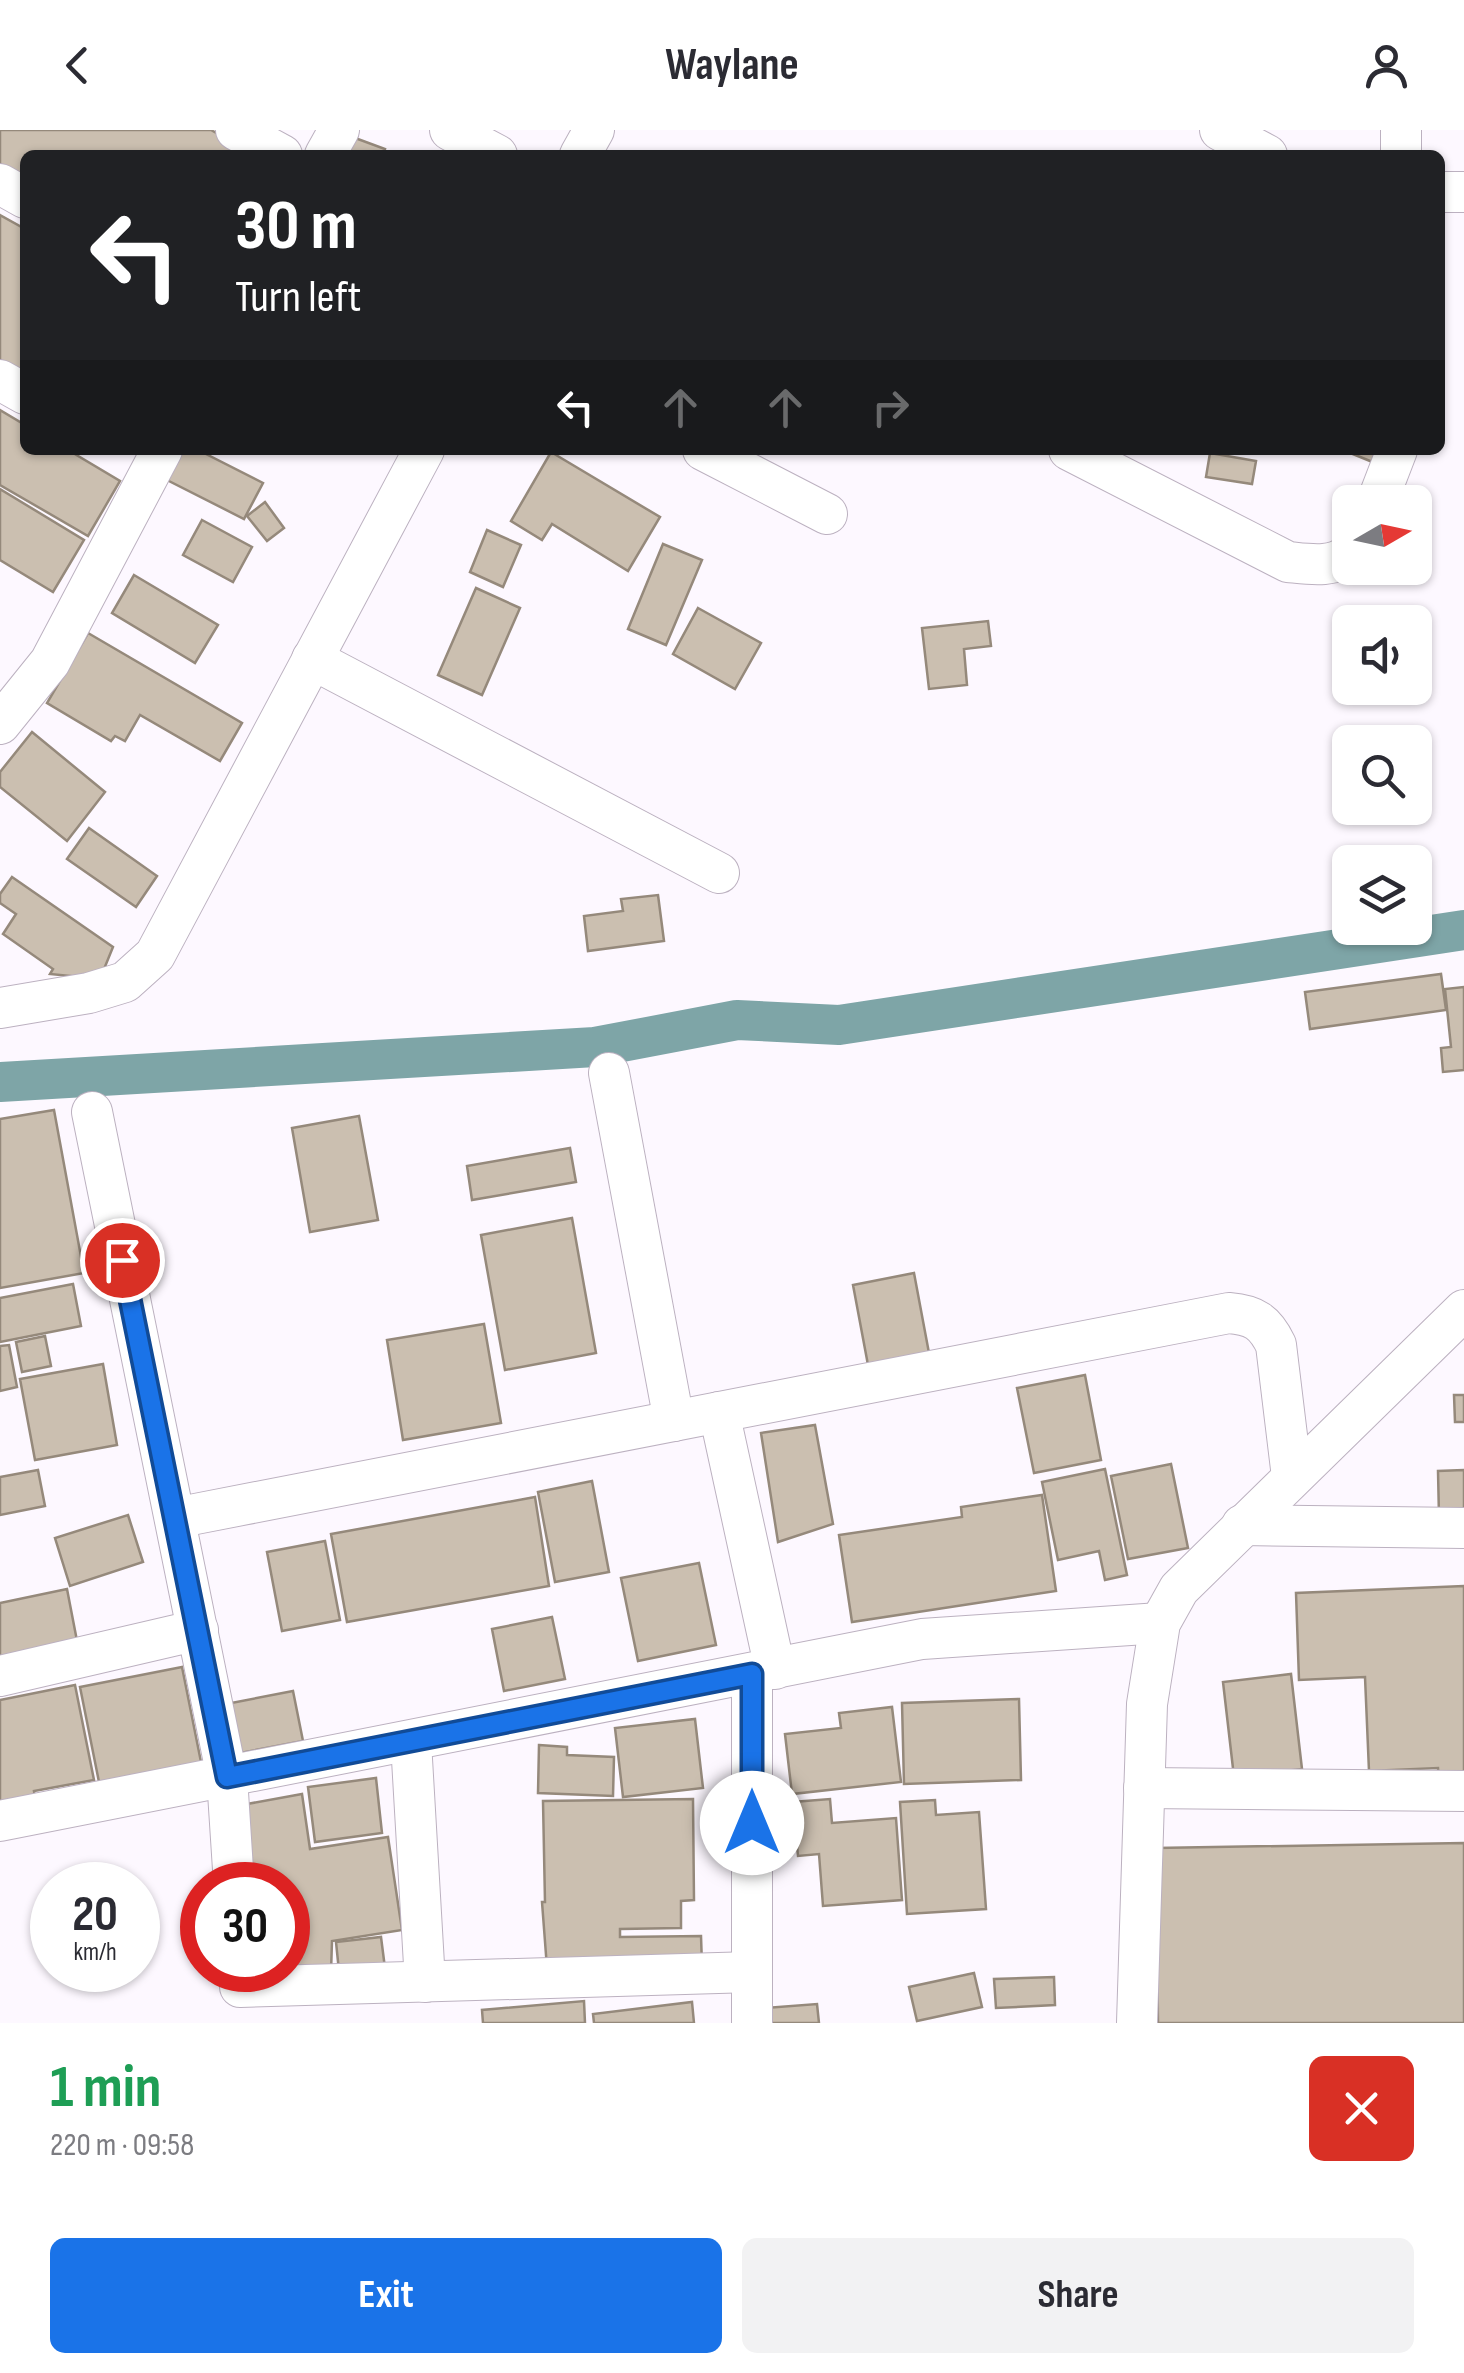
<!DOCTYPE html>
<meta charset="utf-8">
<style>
body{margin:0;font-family:"Sofia Sans Condensed",sans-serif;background:#f2f2f3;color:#2b2b33;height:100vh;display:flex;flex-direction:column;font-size:38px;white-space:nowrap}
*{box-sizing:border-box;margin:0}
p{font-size:32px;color:#7c7c81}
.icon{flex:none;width:55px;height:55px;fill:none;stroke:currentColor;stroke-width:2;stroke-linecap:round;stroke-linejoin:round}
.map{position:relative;height:1893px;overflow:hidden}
.side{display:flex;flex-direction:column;background:#fff;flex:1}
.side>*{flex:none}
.top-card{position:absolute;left:20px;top:20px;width:1425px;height:305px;border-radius:15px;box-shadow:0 2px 8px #0004;background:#202124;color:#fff;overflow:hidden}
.needle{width:65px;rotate:81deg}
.fabs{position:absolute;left:1332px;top:355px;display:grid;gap:20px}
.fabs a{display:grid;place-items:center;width:100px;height:100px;border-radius:15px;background:#fff;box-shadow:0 2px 8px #0004;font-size:50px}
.speed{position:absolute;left:30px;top:1732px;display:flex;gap:20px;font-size:50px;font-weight:700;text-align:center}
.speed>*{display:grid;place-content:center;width:130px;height:130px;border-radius:50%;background:#fff;box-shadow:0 2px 8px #0004;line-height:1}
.speed small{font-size:25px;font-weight:400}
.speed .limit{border:15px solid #d22;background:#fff;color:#111}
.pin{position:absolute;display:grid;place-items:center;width:85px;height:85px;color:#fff;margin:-42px;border:5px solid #fff;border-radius:50%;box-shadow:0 2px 10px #0007}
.me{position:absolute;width:110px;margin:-55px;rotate:0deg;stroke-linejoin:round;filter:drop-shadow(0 0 8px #0008)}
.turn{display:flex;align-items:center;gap:35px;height:210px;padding:0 50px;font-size:45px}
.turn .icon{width:130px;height:130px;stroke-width:2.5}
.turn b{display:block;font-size:70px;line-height:85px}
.lanes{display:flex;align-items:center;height:95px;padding:0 50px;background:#0003;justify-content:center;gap:50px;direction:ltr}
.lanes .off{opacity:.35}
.round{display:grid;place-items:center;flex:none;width:105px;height:105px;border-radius:15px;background:#f2f2f3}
.overview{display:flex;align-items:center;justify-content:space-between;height:170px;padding:0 50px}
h1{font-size:60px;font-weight:700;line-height:75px;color:#1e9e55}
.cta{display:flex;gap:20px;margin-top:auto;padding:20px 50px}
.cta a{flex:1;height:115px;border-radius:15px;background:#1a73e8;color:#fff;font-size:40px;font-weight:700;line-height:115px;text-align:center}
.cta a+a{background:#f2f2f3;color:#2b2b33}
header{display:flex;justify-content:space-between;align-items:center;height:130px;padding:0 50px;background:#fff;font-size:45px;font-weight:700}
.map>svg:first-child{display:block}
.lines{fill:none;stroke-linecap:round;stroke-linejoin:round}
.canal{stroke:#7ea5a7;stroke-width:40}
.building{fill:#cbbfb0;stroke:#95897b;stroke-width:2.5}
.street-casing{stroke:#bcb1c0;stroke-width:42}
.street{stroke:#fff;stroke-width:40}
.route-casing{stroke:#114b97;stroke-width:25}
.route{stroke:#1a73e8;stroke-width:18}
</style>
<header><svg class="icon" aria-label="back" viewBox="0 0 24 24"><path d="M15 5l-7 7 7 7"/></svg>Waylane<svg class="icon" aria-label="person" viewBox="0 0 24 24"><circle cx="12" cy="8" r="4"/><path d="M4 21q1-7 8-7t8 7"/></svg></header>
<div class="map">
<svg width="1464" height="1893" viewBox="0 0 1464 1893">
<rect width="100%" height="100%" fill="#fdf8ff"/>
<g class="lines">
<path class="canal" d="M0 952 595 917 737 890 839 895 1464 800"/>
</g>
<g class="building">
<path d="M0 0H211L255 25H25V58L0 43Z"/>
<path d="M347 5 385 19 383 25H340Z"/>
<path d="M0 85 25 99V255L0 241Z"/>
<path d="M0 280 25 295V320H68L120 351 88 406 0 355Z"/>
<path d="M176 320H198L263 353 244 389 163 348Z"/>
<path d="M1343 320H1380L1375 333Z"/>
<path d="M551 322 660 387 628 441 552 394 542 410 511 391Z"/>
<path d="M1210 323 1256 331 1252 354 1206 347Z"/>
<path d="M0 359 84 410 53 462 0 430Z"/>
<path d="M265 372 284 398 267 411 247 386Z"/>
<path d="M202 390 252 417 233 452 183 425Z"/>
<path d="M487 400 521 415 503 457 470 442Z"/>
<path d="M663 414 702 430 666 515 628 499Z"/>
<path d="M134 445 218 495 195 533 112 483Z"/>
<path d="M476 458 520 478 482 565 438 545Z"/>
<path d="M698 478 761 513 735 559 673 524Z"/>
<path d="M988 491 991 516 964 519 967 555 929 559 922 498Z"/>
<path d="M88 503 242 593 220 631 140 585 125 611 115 606 111 611 47 573Z"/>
<path d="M32 602 105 662 67 711 0 657V642Z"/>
<path d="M89 698 157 746 136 777 67 729Z"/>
<path d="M12 747 113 817 100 849 50 844 53 839 3 804 16 784 0 773V764Z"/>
<path d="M658 765 664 811 588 821 584 786 623 781 621 769Z"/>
<path d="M1441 844 1446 880 1310 899 1305 862Z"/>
<path d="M1464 857V940L1443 942 1441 918 1451 917 1445 859Z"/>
<path d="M54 980 84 1143 0 1158V989Z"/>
<path d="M359 986 378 1090 310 1102 292 998Z"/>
<path d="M570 1018 576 1052 472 1070 467 1036Z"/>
<path d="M572 1088 596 1223 505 1240 481 1105Z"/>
<path d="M914 1143 929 1223 868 1235 853 1155Z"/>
<path d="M73 1154 81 1196 0 1212V1168Z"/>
<path d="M484 1194 501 1293 403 1310 387 1210Z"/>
<path d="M45 1206 51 1236 22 1242 16 1212Z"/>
<path d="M9 1215 17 1257 0 1261V1216Z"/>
<path d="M103 1234 117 1315 35 1330 20 1249Z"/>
<path d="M1085 1245 1101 1330 1034 1343 1017 1258Z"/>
<path d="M1454 1265H1464V1292H1455Z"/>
<path d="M815 1295 833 1394 778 1412 761 1303Z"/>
<path d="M1171 1334 1188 1418 1128 1429 1111 1346Z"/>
<path d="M1105 1339 1127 1445 1105 1450 1099 1421 1058 1430 1042 1352Z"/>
<path d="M38 1340 45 1376 0 1385V1347Z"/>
<path d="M1464 1340V1386L1439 1387 1438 1341Z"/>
<path d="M592 1351 609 1442 555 1452 538 1362Z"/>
<path d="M1042 1365 1056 1461 852 1492 839 1405 962 1387 961 1377Z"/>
<path d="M535 1367 549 1456 347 1492 331 1404Z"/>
<path d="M128 1385 143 1432 70 1456 55 1408Z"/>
<path d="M325 1411 340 1490 282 1501 267 1422Z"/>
<path d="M699 1433 716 1515 638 1531 621 1448Z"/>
<path d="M1464 1456V1650L1439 1651 1438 1638 1369 1641 1365 1547 1299 1550 1296 1463Z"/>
<path d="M67 1459 78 1516 0 1531V1473Z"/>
<path d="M552 1487 565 1549 504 1561 492 1499Z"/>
<path d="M182 1537 202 1637 100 1657 80 1557Z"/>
<path d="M1291 1544 1302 1639 1234 1647 1223 1552Z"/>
<path d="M75 1555 94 1650 34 1661 35 1668 0 1675V1570Z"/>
<path d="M293 1561 303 1611 230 1625 221 1575Z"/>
<path d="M1019 1569 1021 1650 904 1654 902 1573Z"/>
<path d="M892 1577 901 1652 792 1664 785 1604 841 1598 839 1583Z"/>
<path d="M695 1589 703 1658 623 1667 615 1598Z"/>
<path d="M539 1615 567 1617V1625L614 1627 613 1666 538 1663Z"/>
<path d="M376 1648 382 1703 315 1712 308 1657Z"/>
<path d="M302 1664 310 1719 388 1707 402 1800 332 1811 331 1843 288 1840V1755H252L247 1674Z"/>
<path d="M693 1669 694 1770 681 1771V1798L620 1799V1807L701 1806 702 1835 547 1838 542 1772H545L543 1671Z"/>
<path d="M830 1669 832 1693 896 1688 902 1770 823 1776 819 1724 798 1726 793 1672Z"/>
<path d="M935 1670 936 1685 979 1682 986 1779 907 1784 900 1672Z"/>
<path d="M1464 1713V1893H1158L1156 1718Z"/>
<path d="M381 1807 386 1846 340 1851 336 1812Z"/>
<path d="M974 1843 982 1877 917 1891 909 1857Z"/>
<path d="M1054 1847 1055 1875 996 1878 994 1849Z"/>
<path d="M584 1871 585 1893H483L482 1880Z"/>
<path d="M692 1872 694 1893H594L593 1884Z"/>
<path d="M817 1874 819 1893H754L753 1879Z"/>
</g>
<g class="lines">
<g class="street-casing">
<g id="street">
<path d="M236 0 282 25"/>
<path d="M450 0 497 25"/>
<path d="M1220 0 1267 25"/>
<path d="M1401 0V25"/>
<path d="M325 25 339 0"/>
<path d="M580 25 594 0"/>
<path d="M0 54 25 68"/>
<path d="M1440 62H1464"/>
<path d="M0 250 25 264"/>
<path d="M703 320 827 384"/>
<path d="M1069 320 1288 432C1308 434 1334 439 1350 423"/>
<path d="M1377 372 1397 320"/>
<path d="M312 529 719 743"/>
<path d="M0 594 50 532 162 320"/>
<path d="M0 878 89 863 125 852 155 825 424 320"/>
<path d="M609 943 674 1291"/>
<path d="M92 982 227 1647 234 1755"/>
<path d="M719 1282 775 1539"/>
<path d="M175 1388 1229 1183C1254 1185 1265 1192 1276 1215L1292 1347"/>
<path d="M1242 1395 1464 1398"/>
<path d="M752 1544V1893"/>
<path d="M0 1546 198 1500"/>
<path d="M411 1612 425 1852"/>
<path d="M1144 1658 1464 1661"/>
<path d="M0 1691 922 1509 1160 1493"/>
<path d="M240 1857 752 1842"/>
<path d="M1137 1893 1147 1574 1160 1493 1179 1459 1464 1180"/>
</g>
</g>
<use href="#street" class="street"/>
</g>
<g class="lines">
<g class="route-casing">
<path id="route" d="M122 1130 227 1647 752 1544V1693"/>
</g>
<use href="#route" class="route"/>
</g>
</svg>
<div class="fabs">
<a><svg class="needle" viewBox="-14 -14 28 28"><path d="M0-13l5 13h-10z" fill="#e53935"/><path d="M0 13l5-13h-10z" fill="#7c7c81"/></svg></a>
<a><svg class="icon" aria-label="sound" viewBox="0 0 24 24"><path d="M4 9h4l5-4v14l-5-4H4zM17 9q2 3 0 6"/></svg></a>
<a><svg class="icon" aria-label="search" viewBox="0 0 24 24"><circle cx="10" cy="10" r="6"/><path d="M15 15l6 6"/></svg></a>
<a><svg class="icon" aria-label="layers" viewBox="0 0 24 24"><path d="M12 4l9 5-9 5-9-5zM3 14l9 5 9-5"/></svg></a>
</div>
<div class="speed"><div>20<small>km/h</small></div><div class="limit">30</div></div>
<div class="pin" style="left:122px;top:1130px;background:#d93025"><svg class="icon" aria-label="arrive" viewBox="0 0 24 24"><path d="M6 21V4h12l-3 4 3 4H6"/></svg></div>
<svg class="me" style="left:752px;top:1693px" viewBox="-20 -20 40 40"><circle r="19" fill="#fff"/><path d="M0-13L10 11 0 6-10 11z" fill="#1a73e8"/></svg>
<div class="top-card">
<div class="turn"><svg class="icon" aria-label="left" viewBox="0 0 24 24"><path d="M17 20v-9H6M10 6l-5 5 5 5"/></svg><div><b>30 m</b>Turn left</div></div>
<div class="lanes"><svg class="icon" aria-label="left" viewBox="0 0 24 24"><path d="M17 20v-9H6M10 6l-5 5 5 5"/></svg><svg class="icon off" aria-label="ahead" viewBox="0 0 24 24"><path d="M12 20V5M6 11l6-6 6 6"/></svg><svg class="icon off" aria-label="ahead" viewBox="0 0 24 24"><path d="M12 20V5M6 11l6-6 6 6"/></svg><svg class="icon off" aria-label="right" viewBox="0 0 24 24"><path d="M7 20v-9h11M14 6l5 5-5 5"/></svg></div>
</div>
</div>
<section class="side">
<div class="overview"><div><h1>1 min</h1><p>220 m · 09:58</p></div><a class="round" style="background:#d93025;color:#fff"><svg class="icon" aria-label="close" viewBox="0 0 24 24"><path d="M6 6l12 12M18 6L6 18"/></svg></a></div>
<div class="cta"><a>Exit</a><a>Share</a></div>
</section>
